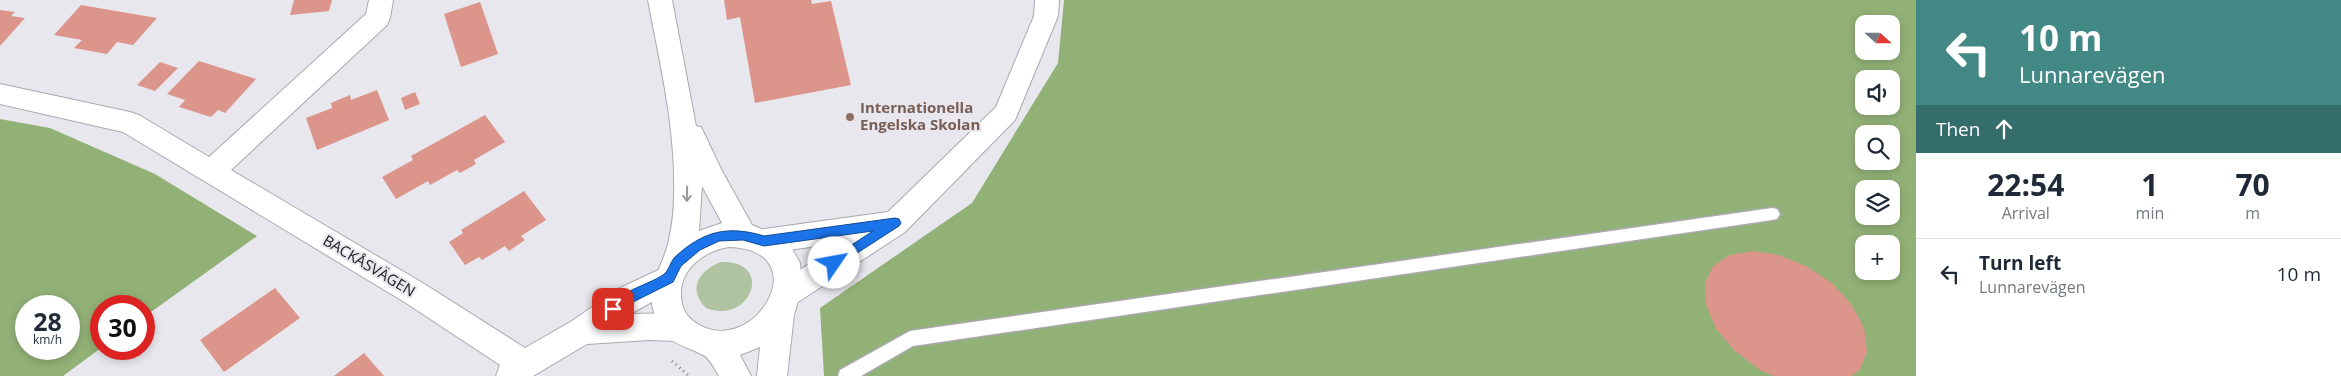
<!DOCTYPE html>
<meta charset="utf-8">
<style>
body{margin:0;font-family:"Open Sans",sans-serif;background:#f6f6f7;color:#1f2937;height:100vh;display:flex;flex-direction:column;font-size:19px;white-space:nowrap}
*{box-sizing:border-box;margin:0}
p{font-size:16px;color:#747a83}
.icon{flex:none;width:28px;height:28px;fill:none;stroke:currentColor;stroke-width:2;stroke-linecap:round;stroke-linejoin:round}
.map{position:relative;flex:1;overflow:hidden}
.side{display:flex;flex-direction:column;background:#fff;width:425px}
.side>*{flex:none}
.top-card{background:#428986;color:#fff;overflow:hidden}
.needle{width:32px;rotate:111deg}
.buttons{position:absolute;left:1855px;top:15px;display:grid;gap:10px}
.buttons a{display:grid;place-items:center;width:45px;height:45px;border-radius:10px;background:#fff;box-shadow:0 2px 8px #0003;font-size:25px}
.speed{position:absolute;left:15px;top:295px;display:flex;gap:10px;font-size:25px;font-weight:700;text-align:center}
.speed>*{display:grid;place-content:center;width:65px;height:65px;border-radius:50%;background:#fff;box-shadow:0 2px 8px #0003;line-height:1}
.speed small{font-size:12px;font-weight:400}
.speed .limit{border:8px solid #d22;background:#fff;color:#111}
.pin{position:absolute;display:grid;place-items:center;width:42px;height:42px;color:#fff;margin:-21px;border-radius:10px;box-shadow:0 2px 8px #0006}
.me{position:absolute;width:55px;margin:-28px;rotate:57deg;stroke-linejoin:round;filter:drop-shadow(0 0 4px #0008)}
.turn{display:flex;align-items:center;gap:18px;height:105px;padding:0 20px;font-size:22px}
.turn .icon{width:65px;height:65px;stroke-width:2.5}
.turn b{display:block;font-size:35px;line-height:42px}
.then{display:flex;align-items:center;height:48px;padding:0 20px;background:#0003;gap:10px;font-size:19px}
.eta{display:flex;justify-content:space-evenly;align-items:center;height:85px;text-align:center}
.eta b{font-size:30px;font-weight:700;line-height:35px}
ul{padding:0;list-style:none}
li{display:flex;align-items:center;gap:15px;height:70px;padding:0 20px;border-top:1px solid #e0e1e3}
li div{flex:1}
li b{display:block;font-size:19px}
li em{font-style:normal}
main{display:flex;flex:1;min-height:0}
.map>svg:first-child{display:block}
.green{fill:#b0c3a0}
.forest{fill:#92b177;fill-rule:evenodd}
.building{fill:#dc958a}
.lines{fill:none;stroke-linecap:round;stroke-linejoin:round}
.lane-casing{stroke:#a9a9af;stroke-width:3}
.street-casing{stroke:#a9a9af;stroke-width:2}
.secondary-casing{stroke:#a9a9af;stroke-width:2}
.path{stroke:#828287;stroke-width:3;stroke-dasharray:1 4;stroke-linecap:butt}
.lane{fill:#fff;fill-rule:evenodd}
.street{fill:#fff;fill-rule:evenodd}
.secondary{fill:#fff;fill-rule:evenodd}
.oneway{stroke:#9b9b9c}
.route{fill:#1a73e8;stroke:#114b97}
.education-dot{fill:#8d6e63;stroke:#e8e7ee;stroke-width:2}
.labels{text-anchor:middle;stroke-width:4;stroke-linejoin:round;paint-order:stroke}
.education-label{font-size:15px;font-weight:bold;fill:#785e54;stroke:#e8e7ee;text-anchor:start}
.street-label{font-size:15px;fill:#212124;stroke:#e8e7ee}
</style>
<main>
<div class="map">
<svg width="1916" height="376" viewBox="0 0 1916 376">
<rect width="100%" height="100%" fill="#e8e7ee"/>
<path class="green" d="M721 262C775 260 751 326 706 308 687 289 699 270 721 262Z"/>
<g class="forest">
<path d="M1064 0H1916V376H824L820 308 972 203 1058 63ZM1864 24H1891V51H1864ZM1864 79H1891V106H1864ZM1864 134H1891V161H1864ZM1864 189H1891V216H1864ZM1864 244H1891V271H1864Z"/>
<path d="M0 119 50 128 155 174 257 236 144 317V306H101V348L63 376H0ZM26 306H69V349H26Z"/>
</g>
<g class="building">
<path d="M294 0H332L329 11 290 15Z"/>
<path d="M724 0H811L812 4 831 1 851 85 755 103 740 17 727 20Z"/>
<path d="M480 2 498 54 461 67 444 14Z"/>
<path d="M81 5 157 18 133 45 117 42 107 54 74 48 82 40 54 35Z"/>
<path d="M0 10 15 12 11 16 25 18 0 46Z"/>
<path d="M199 61 256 79 225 113 218 110 211 117 179 107 185 100 167 94Z"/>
<path d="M160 62 178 68 155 91 137 85Z"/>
<path d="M377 90 389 120 317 150 306 118 332 108 331 103 350 95 351 100Z"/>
<path d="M415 92 420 104 405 110 401 98Z"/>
<path d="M485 115 505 142 474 160 476 164 460 173 457 170 430 185 428 181 396 199 382 177 413 160 411 156Z"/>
<path d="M524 191 546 220 521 236 525 240 509 251 505 246 482 260 479 257 465 265 449 242 463 233 461 230Z"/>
<path d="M1753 251 1779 255 1806 266 1832 283 1851 304 1864 328 1867 351 1860 370 1851 376H1774L1760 370 1735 351 1716 329 1706 305 1705 283 1713 266 1730 255Z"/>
<path d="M275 288 300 318 224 372 200 340Z"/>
<path d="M364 353 384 376H334Z"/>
</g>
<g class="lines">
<g class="lane-casing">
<path id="lane" d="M1772 208 1777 209 1780 214 1777 219 1772 220 913 346 861 376H838L840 370 910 331Z"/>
</g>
<g class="street-casing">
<g id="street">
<path d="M369 0H393L390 18 387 25 231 170 426 285 525 348 572 321 618 289 669 265 679 269 684 278 679 287 630 314 678 313 689 317 693 327 689 337 678 341 649 340 587 344 533 376H496L500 365 406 303 123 132 0 104V84L130 112 139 115 209 157 366 14Z"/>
<path d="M1035 0H1059L1058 16 1015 120 905 232 798 302 788 306 778 302 773 293 778 284 842 243 764 253 754 250 750 241 754 232 764 229 888 212 996 107 1034 16Z"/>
</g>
</g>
<g class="secondary-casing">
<path id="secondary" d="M648 0H672L696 126 701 127 722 171 752 225 782 238 790 245 800 263 802 287 794 315 787 376H757L760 347 740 355 751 376H719C715 370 710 358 703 355 676 341 663 345 653 309 647 287 663 264 668 244 672 227 674 212 674 195 676 129 660 64 648 0ZM702 186 722 223 699 231ZM729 247C822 250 750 366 692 320 678 309 678 285 688 271 697 258 714 249 729 247Z"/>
</g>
<path class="path" d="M672 361 689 376"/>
<use href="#lane" class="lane"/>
<use href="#street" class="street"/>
<use href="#secondary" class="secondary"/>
</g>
<defs><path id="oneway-shaft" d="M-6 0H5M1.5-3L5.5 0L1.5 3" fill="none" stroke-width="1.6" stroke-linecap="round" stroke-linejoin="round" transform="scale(1.25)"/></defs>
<use class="oneway" href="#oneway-shaft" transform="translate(687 194) rotate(91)"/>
<path class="route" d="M895 218 899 219 901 223 899 226 834 268 830 266 828 263 830 259 873 231 764 246 743 240 719 241 700 250 681 266 673 282 633 302 613 315 609 313 607 309C615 293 648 285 663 275 669 271 670 262 675 257 703 231 728 225 764 236Z"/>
<circle class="education-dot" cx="850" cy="117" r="5"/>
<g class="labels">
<g class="education-label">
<text x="860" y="113">Internationella<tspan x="860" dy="17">Engelska Skolan</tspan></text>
</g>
<g class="street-label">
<text transform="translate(369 266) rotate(31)" y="5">BACKÅSVÄGEN</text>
</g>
</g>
</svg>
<div class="buttons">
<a><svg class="needle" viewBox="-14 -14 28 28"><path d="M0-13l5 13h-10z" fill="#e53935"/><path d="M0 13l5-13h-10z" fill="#747a83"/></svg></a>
<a><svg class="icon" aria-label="sound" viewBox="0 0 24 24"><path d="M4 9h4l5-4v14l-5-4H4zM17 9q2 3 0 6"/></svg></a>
<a><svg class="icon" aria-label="search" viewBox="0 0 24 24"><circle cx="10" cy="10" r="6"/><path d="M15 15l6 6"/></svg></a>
<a><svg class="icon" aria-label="layers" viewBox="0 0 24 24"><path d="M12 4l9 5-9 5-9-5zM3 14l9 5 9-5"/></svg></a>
<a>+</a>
</div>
<div class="speed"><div>28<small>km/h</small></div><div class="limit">30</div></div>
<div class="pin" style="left:613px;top:309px;background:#d93025"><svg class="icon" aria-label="arrive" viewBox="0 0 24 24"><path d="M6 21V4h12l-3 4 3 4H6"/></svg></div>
<svg class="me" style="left:834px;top:263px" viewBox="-20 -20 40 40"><circle r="19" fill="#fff"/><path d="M0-13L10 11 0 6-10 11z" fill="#1a73e8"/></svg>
</div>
<section class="side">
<div class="top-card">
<div class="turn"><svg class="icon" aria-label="left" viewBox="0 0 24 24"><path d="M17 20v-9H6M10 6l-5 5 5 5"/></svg><div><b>10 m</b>Lunnarevägen</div></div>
<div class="then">Then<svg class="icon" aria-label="ahead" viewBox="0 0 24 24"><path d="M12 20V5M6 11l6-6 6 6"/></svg></div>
</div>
<div class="eta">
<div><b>22:54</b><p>Arrival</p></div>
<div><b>1</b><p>min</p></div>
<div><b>70</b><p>m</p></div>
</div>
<ul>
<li><svg class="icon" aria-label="left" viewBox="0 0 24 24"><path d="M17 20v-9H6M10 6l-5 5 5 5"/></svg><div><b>Turn left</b><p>Lunnarevägen</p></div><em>10 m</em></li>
</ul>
</section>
</main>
